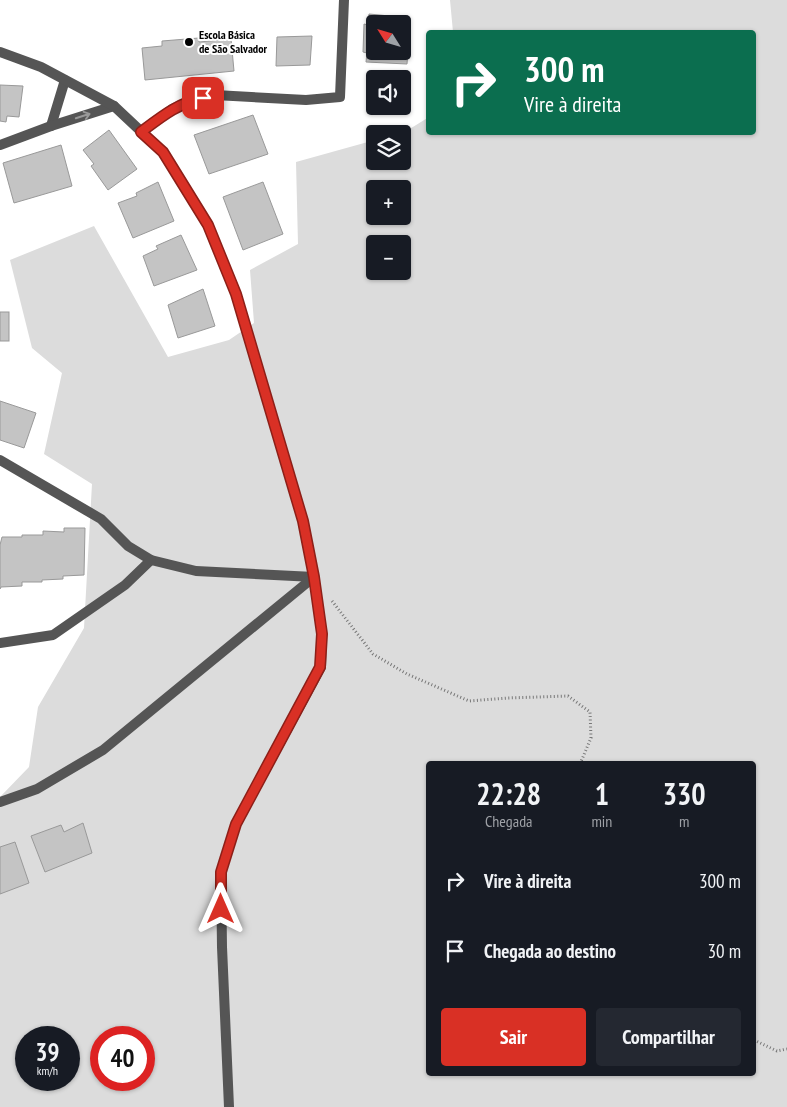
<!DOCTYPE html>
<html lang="pt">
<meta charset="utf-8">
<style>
body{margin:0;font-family:"PT Sans Narrow",sans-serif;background:#242831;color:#f1f3f6;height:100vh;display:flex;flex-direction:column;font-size:19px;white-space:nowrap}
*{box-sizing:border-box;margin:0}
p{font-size:16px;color:#9ea1a6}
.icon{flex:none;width:28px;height:28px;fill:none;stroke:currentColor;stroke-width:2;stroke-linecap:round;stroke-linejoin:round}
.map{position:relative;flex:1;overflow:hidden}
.panel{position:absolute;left:426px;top:761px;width:330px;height:315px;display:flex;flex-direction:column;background:#171b24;border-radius:5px;box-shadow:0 1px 4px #0004}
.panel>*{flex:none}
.top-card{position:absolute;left:426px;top:30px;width:330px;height:105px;border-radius:5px;box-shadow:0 1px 4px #0004;background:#0b6e4f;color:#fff;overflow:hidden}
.needle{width:32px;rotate:307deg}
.tools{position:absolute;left:366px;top:15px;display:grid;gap:10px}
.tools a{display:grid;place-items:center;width:45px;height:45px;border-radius:5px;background:#171b24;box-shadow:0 1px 4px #0004;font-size:25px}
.speed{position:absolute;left:15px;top:1026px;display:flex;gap:10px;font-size:25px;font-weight:700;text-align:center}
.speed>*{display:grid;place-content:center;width:65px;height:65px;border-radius:50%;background:#171b24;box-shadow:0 1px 4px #0004;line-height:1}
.speed small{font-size:12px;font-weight:400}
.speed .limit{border:8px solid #d22;background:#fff;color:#111}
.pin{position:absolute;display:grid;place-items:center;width:42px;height:42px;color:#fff;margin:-21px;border-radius:10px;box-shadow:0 2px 8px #0006}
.me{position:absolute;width:55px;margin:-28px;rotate:0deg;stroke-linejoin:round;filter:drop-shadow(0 0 4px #0008)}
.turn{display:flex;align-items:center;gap:18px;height:105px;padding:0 15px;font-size:22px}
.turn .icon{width:65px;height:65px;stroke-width:2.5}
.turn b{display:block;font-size:35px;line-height:42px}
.eta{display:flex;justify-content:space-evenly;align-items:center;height:85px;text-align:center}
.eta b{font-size:30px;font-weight:700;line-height:35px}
.button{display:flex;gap:10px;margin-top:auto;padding:10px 15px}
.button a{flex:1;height:58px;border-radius:5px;background:#d93025;color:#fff;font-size:20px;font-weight:700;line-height:58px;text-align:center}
.button a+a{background:#242831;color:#f1f3f6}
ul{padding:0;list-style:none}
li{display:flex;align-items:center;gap:15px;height:70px;padding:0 15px}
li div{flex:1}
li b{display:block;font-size:19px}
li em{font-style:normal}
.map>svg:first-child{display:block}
.green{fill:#dcdcdc;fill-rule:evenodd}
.building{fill:#c4c4c4;stroke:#999;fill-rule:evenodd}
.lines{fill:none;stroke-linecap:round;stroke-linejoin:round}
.path{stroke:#777;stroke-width:3;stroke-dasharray:1 2.5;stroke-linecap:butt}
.minor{stroke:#555;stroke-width:10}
.tertiary{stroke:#555;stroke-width:10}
.oneway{stroke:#999}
.route-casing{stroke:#8d1f18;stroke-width:12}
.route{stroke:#d93025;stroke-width:9}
.poi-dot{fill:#000;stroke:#fff;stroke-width:2}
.labels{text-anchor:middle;stroke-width:4;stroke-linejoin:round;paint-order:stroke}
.poi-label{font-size:12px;font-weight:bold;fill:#000;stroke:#fff;text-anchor:start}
</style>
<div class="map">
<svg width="787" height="1107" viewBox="0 0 787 1107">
<rect width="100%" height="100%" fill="#fff"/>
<path class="green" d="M450 0H787V1107H0V797L29 767 38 707 84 628 92 484 44 454 62 373 32 348 10 260 94 226 168 357 229 340 254 323 250 270 298 244 296 162 375 140V161H402V134H396L408 130 429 117V132H754V32H453ZM375 189H402V216H375ZM375 244H402V271H375ZM429 764H754V1074H429ZM26 1038H69V1080H26ZM101 1038H144V1080H101Z"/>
<g class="building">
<path d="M369 14 410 18 407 64 366 62 367 53 363 52 364 24 368 25ZM375 24H402V51H375Z"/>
<path d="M312 36 310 65 276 66 277 37Z"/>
<path d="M199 38V42L231 39 234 71 145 80 142 48 162 46V41Z"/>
<path d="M0 85 23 86 19 117 7 116 6 122 0 121Z"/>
<path d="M253 115 268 154 209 174 194 135Z"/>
<path d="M109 130 137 169 108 190 91 166 94 164 83 150Z"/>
<path d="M61 145 72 186 14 203 3 163Z"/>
<path d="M158 182 174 221 133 238 118 203 137 196 136 193Z"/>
<path d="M263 182 283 234 243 250 223 197Z"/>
<path d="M181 235 197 270 154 286 143 256 158 249 156 246Z"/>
<path d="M203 289 215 326 178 338 168 305Z"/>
<rect x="0" y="312" width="9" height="29"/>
<path d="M0 401 36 413 24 448 0 440Z"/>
<path d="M64 528H85L84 575 63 576V579L42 580V582H22V586L1 587 0 589V545L2 537H22V535H43V531L64 532Z"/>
<path d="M83 823 92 853 45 872 31 836 61 825 64 832Z"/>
<path d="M15 842 29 883 0 894V847Z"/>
</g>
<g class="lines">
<g class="path">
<path d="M332 601 373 654 407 674 469 701 508 698 568 696 590 712 591 738 580 764"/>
<path d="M754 1040 777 1051 787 1049"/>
</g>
<g class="minor">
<path d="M51 126 65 80"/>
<path d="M141 132 172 109 191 100 215 95 306 100 340 97 344 0"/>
<path d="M0 145 51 126 114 106"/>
<path d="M0 460 101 519 128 546 151 560 196 571 314 577"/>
<path d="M0 643 53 635 125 585 151 560"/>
<path d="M0 802 37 789 103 750 314 577"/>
</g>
<path class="tertiary" d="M0 52 41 67 114 106 163 152 208 225 236 294 303 521 314 577 322 634 321 667 236 824 221 872 222 947 229 1107"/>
</g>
<defs><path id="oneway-shaft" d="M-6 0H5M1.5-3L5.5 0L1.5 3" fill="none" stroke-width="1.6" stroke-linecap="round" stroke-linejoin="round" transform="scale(1.25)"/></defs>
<use class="oneway" href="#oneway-shaft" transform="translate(83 116) rotate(-18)"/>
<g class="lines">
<g class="route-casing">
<path id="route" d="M203 98C178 103 161 117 141 132L163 152 208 225 236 294 303 521 314 577 322 634 320 667 236 824 221 872V909"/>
</g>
<use href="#route" class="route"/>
</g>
<circle class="poi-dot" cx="189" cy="42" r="5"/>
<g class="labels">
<g class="poi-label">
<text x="199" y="39">Escola Básica<tspan x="199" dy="14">de São Salvador</tspan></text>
</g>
</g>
</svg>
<div class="tools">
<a><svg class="needle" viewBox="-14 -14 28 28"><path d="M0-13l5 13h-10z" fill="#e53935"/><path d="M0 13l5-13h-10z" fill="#9ea1a6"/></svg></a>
<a><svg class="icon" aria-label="sound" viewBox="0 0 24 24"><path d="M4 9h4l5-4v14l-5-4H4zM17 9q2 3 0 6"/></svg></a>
<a><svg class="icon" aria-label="layers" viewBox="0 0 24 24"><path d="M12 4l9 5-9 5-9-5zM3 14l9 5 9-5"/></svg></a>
<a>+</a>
<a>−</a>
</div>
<div class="speed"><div>39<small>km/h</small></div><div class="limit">40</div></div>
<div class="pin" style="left:203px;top:98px;background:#d93025"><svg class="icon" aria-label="arrive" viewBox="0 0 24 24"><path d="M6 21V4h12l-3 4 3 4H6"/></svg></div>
<svg class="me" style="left:221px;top:909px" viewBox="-20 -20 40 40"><path d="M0-17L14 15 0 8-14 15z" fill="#d93025" stroke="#fff" stroke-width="4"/></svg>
<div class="top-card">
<div class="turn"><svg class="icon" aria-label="right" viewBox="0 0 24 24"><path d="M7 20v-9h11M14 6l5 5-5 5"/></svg><div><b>300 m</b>Vire à direita</div></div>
</div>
<section class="panel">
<div class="eta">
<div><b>22:28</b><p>Chegada</p></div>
<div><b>1</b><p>min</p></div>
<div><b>330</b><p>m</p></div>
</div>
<ul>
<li><svg class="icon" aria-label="right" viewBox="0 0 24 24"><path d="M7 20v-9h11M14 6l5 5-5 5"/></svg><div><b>Vire à direita</b></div><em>300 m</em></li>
<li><svg class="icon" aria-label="arrive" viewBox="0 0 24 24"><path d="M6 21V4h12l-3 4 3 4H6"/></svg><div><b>Chegada ao destino</b></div><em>30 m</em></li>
</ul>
<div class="button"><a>Sair</a><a>Compartilhar</a></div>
</section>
</div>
